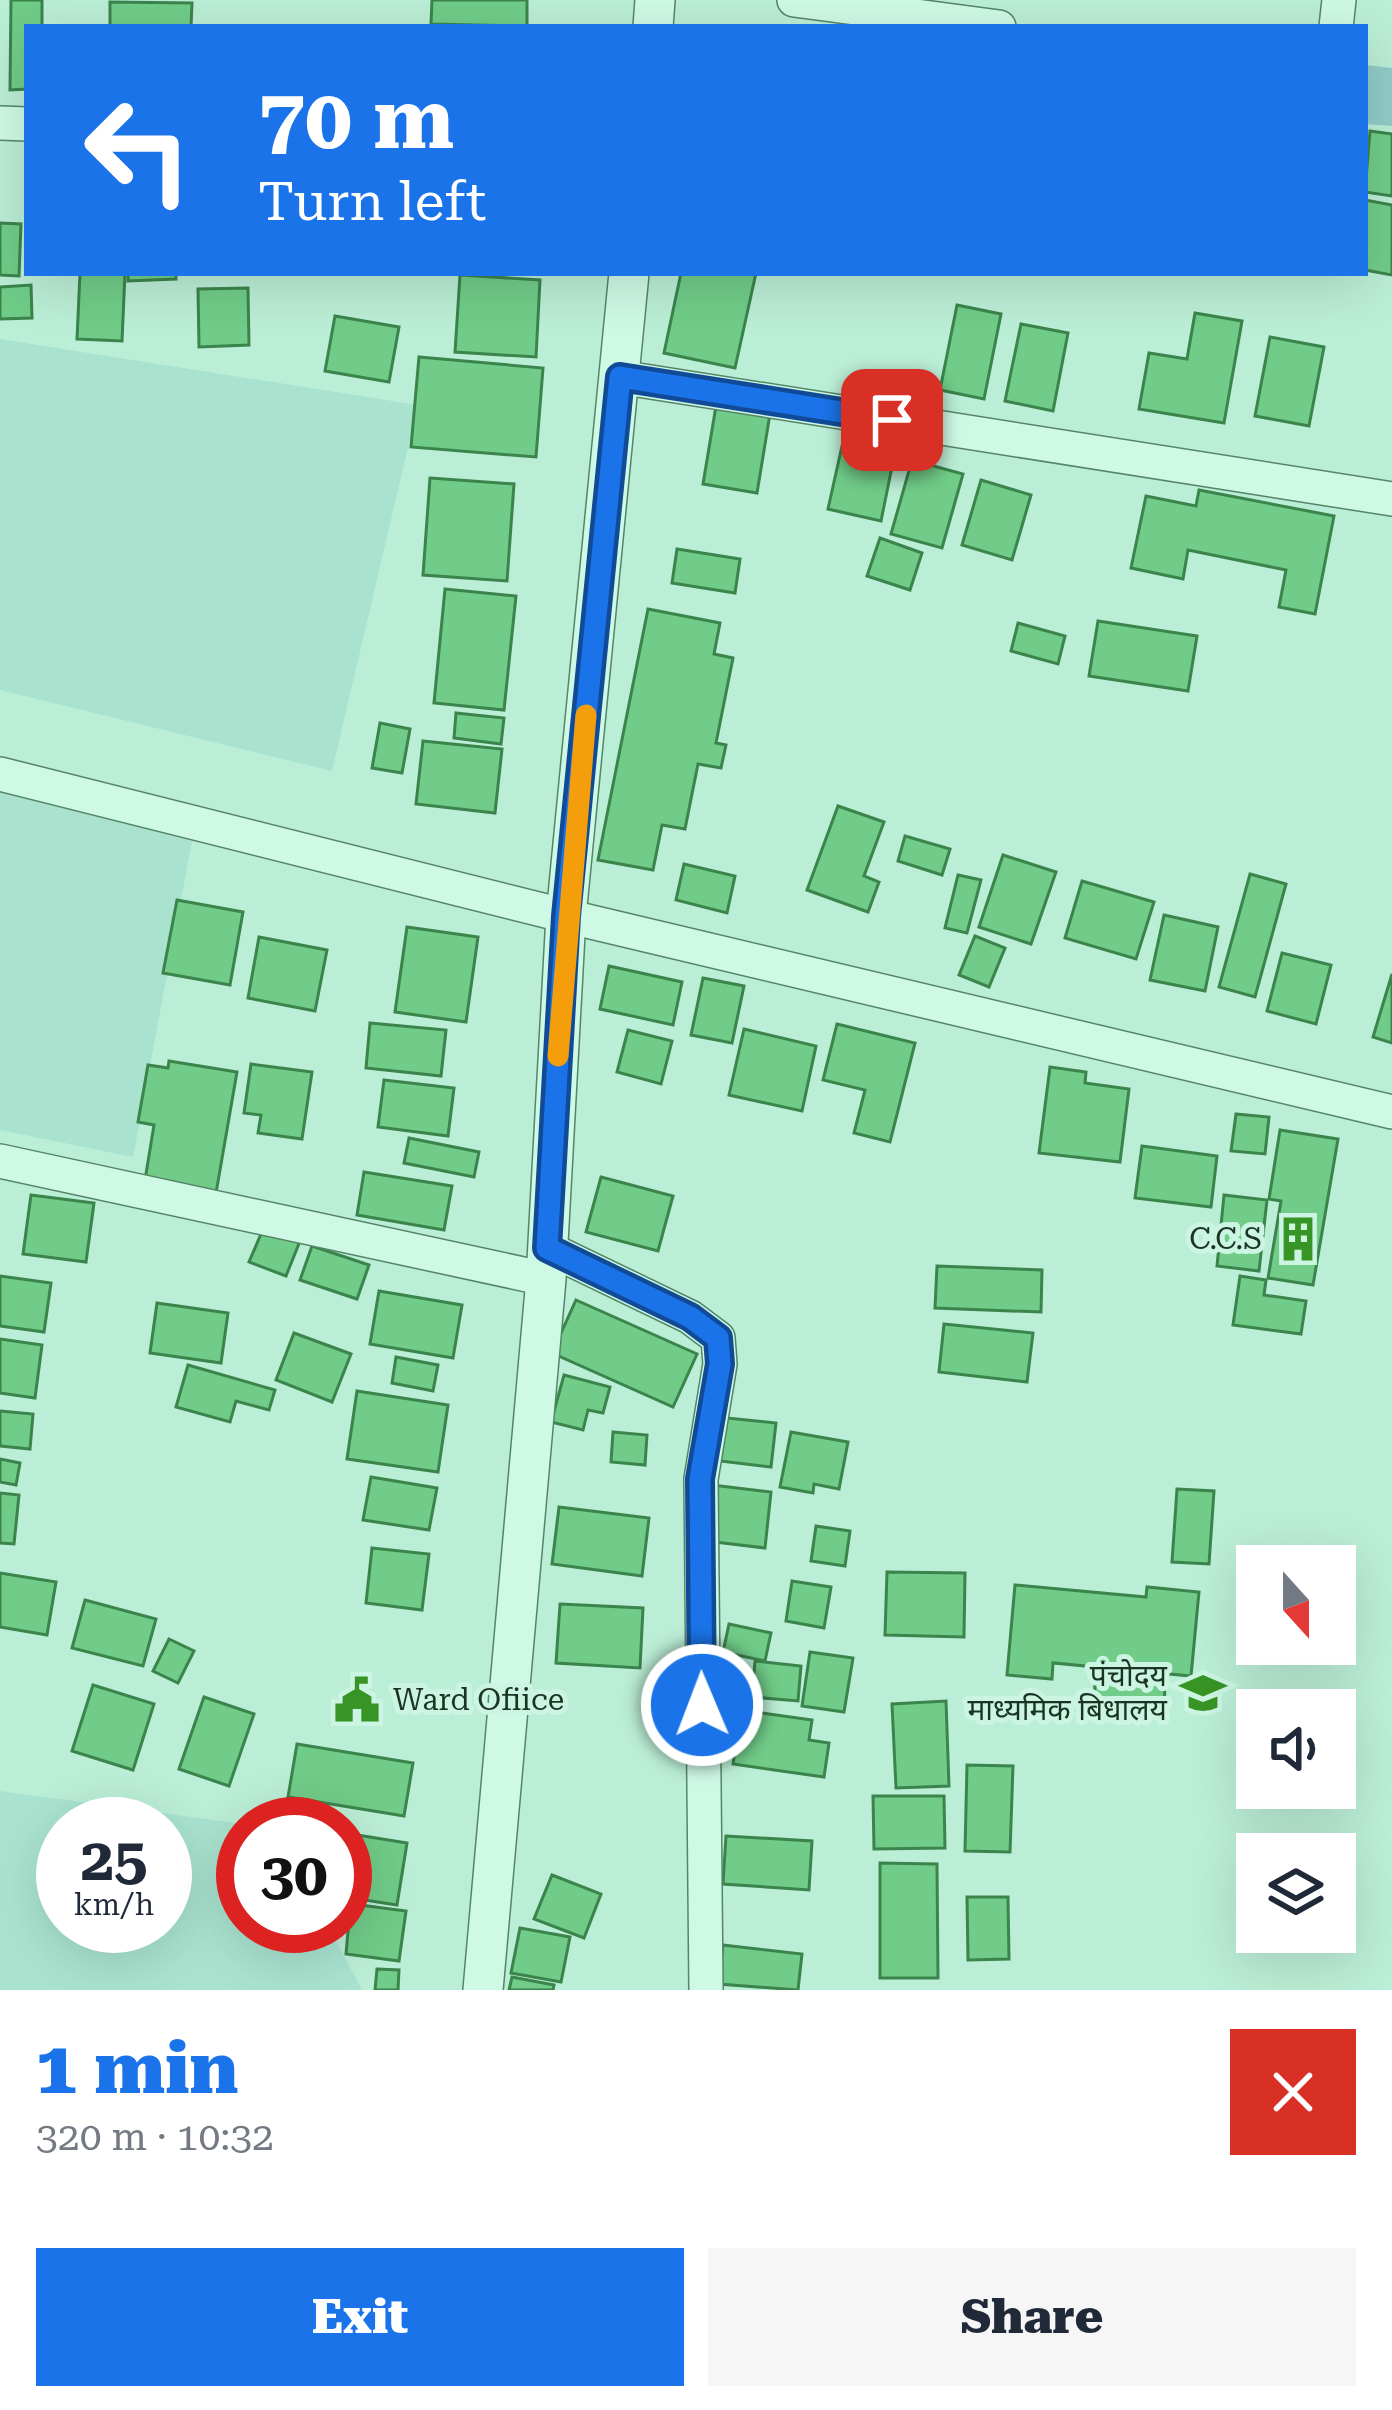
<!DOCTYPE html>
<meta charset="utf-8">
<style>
body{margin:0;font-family:"Roboto Serif","Noto Sans Devanagari",serif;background:#f6f6f7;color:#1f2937;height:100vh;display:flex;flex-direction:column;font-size:45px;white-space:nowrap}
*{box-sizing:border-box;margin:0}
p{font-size:39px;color:#747a83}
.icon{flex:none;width:66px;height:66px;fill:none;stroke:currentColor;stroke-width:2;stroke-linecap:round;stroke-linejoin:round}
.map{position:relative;height:1990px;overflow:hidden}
.details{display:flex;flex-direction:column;background:#fff;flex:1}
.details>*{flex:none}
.guide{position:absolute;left:24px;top:24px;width:1344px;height:252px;border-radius:0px;box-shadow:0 12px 48px #0002;background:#1a73e8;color:#fff;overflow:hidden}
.needle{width:78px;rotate:159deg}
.controls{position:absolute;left:1236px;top:1545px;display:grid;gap:24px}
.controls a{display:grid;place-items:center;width:120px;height:120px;border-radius:0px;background:#fff;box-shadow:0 12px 48px #0002;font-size:60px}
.speed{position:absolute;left:36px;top:1797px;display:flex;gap:24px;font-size:60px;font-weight:700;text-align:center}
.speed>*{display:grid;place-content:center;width:156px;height:156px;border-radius:50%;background:#fff;box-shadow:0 12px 48px #0002;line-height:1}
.speed small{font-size:30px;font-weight:400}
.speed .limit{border:18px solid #d22;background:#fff;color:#111}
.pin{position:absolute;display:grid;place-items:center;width:102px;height:102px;color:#fff;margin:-51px;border-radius:24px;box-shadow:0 6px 18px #0006}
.me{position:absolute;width:132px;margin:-66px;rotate:359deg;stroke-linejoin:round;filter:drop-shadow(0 0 9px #0008)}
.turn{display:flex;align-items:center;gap:42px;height:252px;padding:0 36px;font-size:54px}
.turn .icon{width:156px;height:156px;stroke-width:2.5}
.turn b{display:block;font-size:84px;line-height:102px}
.round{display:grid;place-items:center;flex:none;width:126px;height:126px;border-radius:0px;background:#f6f6f7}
.head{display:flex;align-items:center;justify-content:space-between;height:204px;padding:0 36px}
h1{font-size:72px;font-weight:800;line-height:90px;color:#1a73e8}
.primary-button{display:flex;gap:24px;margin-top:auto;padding:24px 36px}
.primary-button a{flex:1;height:138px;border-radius:0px;background:#1a73e8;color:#fff;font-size:48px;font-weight:800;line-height:138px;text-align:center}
.primary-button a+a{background:#f6f6f7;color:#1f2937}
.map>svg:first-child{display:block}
.farmland{fill:#a9e3d0;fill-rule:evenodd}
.green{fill:#90cbc8}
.building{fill:#70cc88;stroke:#3b844c;stroke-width:3}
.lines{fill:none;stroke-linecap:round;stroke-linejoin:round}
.minor-casing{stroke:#558567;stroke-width:36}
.tertiary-casing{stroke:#558567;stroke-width:42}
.minor{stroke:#cef9e5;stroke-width:33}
.tertiary{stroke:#cef9e5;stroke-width:39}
.route-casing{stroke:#114b97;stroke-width:30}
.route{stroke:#1a73e8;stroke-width:21}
.slow{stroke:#f59e0b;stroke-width:21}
.labels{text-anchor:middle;stroke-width:10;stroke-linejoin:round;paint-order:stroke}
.poi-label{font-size:30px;fill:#1a3322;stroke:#cbf5e2;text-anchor:end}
</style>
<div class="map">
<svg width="1392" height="1990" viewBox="0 0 1392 1990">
<rect width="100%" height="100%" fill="#bbeed6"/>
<g class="farmland">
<path d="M0 339 418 405 332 771 0 690Z"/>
<path d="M0 787 192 841 133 1157 0 1130Z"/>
<path d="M0 1791 243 1824V1926H328L362 1990H0ZM63 1824H165V1926H63Z"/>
</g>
<path class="green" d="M1365 65 1392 68V126L1365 124Z"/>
<g class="building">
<path d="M11 0H42V27H27V89L10 90Z"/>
<path d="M432 0H527V26L431 24Z"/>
<path d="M110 2 192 3 191 27H110Z"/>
<path d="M1370 131 1392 134V196L1365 192Z"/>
<path d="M1365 200 1392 205V275L1365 270Z"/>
<path d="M0 223 21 224 19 276 0 275Z"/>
<path d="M80 273H125L122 341 77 339Z"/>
<path d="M128 273H176V279L128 281Z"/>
<path d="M681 273H756L735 368 664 353Z"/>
<path d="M460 275 540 280 536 357 455 352Z"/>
<path d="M31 285 32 318 0 319V287Z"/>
<path d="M248 288 249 345 199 347 198 289Z"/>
<path d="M957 305 1001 314 984 399 940 390Z"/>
<path d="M1195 313 1242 321 1224 423 1139 409 1149 353 1187 359Z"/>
<path d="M335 316 399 327 389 382 325 371Z"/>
<path d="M1021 324 1068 333 1053 411 1005 401Z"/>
<path d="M1270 337 1324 347 1309 426 1255 416Z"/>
<path d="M419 357 543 368 536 457 411 447Z"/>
<path d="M716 406 770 414 757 493 703 484Z"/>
<path d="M842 446 894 457 881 521 828 509Z"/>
<path d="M912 460 963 474 942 548 891 534Z"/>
<path d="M430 478 514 484 507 581 423 575Z"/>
<path d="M981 480 1031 495 1012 560 962 545Z"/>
<path d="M1199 490 1334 516 1315 614 1279 607 1286 570 1188 550 1183 579 1131 568 1146 496 1196 506Z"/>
<path d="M880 538 922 553 910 590 867 576Z"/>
<path d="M677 549 740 559 735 593 672 583Z"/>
<path d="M445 589 516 596 504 710 434 703Z"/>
<path d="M648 609 720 623 714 654 733 658 716 743 726 745 721 768 698 764 685 829 662 825 653 870 598 860Z"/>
<path d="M1098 621 1197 636 1188 691 1089 676Z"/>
<path d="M1018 623 1065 636 1058 664 1011 651Z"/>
<path d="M456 713 504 718 501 744 454 738Z"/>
<path d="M380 723 410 729 402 773 372 768Z"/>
<path d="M423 741 502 749 495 813 416 804Z"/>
<path d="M838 806 884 822 864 876 879 882 868 912 807 890Z"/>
<path d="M905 836 950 849 942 875 898 861Z"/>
<path d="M1003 855 1056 872 1031 944 979 927Z"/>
<path d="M684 864 735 876 727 913 676 900Z"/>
<path d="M1250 874 1286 884 1255 997 1219 987Z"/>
<path d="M958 875 981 880 967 933 945 928Z"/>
<path d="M1082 881 1154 902 1136 959 1065 938Z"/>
<path d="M177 900 243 912 230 985 163 973Z"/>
<path d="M1164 915 1218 927 1205 991 1150 980Z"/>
<path d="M407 927 478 937 466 1022 395 1012Z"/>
<path d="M975 936 1005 948 989 987 959 975Z"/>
<path d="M259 937 327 950 315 1011 248 998Z"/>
<path d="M1282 953 1331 965 1316 1024 1267 1011Z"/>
<path d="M609 966 682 982 673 1025 600 1009Z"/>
<path d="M1392 974V1043L1373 1037Z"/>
<path d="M703 978 744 986 732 1043 691 1035Z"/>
<path d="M370 1023 446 1030 441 1076 366 1068Z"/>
<path d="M837 1024 915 1043 890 1142 854 1133 865 1090 823 1080Z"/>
<path d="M744 1029 816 1046 802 1111 729 1095Z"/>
<path d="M628 1030 672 1041 661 1084 617 1072Z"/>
<path d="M169 1061 237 1072 216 1193 145 1180 154 1125 138 1122 148 1065 168 1068Z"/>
<path d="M251 1064 312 1072 302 1139 258 1133 261 1115 244 1113Z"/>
<path d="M1050 1067 1086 1072 1085 1083 1129 1089 1120 1162 1039 1153Z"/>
<path d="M384 1080 454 1088 448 1136 378 1127Z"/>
<path d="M1236 1114 1269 1117 1265 1154 1231 1151Z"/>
<path d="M1280 1130 1338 1139 1313 1285 1268 1278 1281 1201 1269 1199Z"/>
<path d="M409 1138 479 1152 474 1177 404 1163Z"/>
<path d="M1142 1146 1217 1156 1211 1207 1135 1198Z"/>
<path d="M364 1172 452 1186 444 1230 357 1215Z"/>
<path d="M601 1177 673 1196 658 1251 586 1232Z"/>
<path d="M31 1195 94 1203 86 1262 23 1254Z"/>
<path d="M1224 1195 1267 1200 1259 1271 1217 1266Z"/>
<path d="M264 1227 300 1241 286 1276 249 1262Z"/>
<path d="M312 1246 369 1265 357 1299 300 1280Z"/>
<path d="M937 1266 1042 1270 1041 1312 935 1308Z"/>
<path d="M0 1276 51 1283 44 1332 0 1326Z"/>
<path d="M1240 1276 1266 1280 1264 1295 1306 1301 1301 1334 1233 1325Z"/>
<path d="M379 1291 462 1305 453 1358 370 1344Z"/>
<path d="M576 1300 697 1354 673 1407 552 1353Z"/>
<path d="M157 1303 228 1313 221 1363 150 1353Z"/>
<path d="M944 1324 1033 1333 1027 1382 939 1372Z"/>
<path d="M294 1333 351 1354 332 1402 276 1380Z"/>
<path d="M0 1339 42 1345 35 1398 0 1393Z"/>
<path d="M396 1357 438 1365 433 1391 392 1383Z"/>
<path d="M188 1365 275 1390 269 1410 236 1401 230 1422 176 1407Z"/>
<path d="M564 1375 610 1387 603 1413 588 1410 583 1430 551 1422Z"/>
<path d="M357 1391 448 1405 438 1472 347 1459Z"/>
<path d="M0 1411 33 1414 30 1449 0 1446Z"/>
<path d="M717 1417 776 1423 771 1467 712 1460Z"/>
<path d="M613 1432 647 1435 645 1465 611 1462Z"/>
<path d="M791 1432 848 1442 839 1489 814 1484 813 1493 780 1487Z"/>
<path d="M0 1459 20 1463 16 1485 0 1482Z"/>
<path d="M371 1477 437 1488 429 1530 363 1520Z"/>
<path d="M712 1485 771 1492 765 1548 706 1541Z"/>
<path d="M1177 1489 1214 1491 1209 1564 1172 1562Z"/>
<path d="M0 1493 19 1495 14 1544 0 1543Z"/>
<path d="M559 1507 649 1518 642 1576 552 1564Z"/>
<path d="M816 1526 850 1531 845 1566 811 1561Z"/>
<path d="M372 1548 429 1554 422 1610 366 1603Z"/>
<path d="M887 1572 965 1573 964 1637 885 1635Z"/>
<path d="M0 1573 56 1582 47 1635 0 1627Z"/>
<path d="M792 1581 831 1587 824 1628 786 1621Z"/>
<path d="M1015 1585 1146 1597 1147 1587 1199 1592 1191 1676 1053 1663 1052 1679 1007 1675Z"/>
<path d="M85 1600 156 1619 143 1666 72 1648Z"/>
<path d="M560 1604 643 1608 640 1668 556 1663Z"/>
<path d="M729 1624 771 1633 765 1661 723 1652Z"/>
<path d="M169 1639 194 1651 178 1683 153 1671Z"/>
<path d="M810 1652 853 1658 844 1712 802 1706Z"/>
<path d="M755 1661 801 1666 798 1701 752 1697Z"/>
<path d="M1095 1681 1165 1684 1164 1710 1094 1708Z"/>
<path d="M93 1685 154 1704 133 1770 72 1751Z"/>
<path d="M204 1697 254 1714 229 1786 179 1769Z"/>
<path d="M946 1701 949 1786 896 1788 892 1704Z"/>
<path d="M741 1710 812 1720 809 1740 829 1743 824 1777 733 1764Z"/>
<path d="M297 1744 413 1763 404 1816 288 1797Z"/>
<path d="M967 1765 1013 1766 1010 1852 965 1851Z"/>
<path d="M873 1796H944L945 1848 874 1849Z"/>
<path d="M345 1833 407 1843 397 1905 345 1897Z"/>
<path d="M726 1836 812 1841 809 1890 723 1884Z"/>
<path d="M880 1863 937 1864 938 1978H880Z"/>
<path d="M552 1875 601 1894 584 1938 534 1919Z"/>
<path d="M967 1897H1008L1009 1959 968 1960Z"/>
<path d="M345 1903 406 1911 399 1961 346 1954 348 1931 310 1926H345Z"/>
<path d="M520 1928 570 1937 561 1982 511 1973Z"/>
<path d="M723 1945 802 1954 798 1990 719 1984Z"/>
<path d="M377 1969 399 1970 398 1990H375Z"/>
<path d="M512 1977 554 1985 553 1990H509Z"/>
</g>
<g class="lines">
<g class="minor-casing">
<g id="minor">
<path d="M794 0 999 27"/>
<path d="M1336 27 1339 0"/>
<path d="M0 123 27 124"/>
<path d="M619 377 1392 499"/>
<path d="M0 774 566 916 1392 1112"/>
<path d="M0 1161 546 1279"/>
<path d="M547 1248 690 1317 718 1338 720 1364 701 1479 706 1990"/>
</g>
</g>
<g class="tertiary-casing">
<g id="tertiary">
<path d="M653 27 655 0"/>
<path d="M483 1990 546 1279 566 916 629 273"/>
</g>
</g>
<use href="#minor" class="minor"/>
<use href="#tertiary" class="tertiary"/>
</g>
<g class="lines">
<g class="route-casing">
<path id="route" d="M702 1705 700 1479 720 1364 718 1338 690 1317 547 1248 566 916 620 377 892 420"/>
</g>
<use href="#route" class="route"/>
<path class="slow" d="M558 1056 586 715"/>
</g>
<defs>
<g id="building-bare" transform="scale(3.6)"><path d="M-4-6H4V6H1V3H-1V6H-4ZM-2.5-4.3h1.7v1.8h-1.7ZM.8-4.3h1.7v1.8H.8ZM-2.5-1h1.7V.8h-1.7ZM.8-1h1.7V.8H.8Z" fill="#389425" stroke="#cbf5e2" stroke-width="2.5" paint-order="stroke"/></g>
<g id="school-bare" transform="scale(3.6)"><path d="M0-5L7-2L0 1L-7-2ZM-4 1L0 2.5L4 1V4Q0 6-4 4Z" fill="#389425" stroke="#cbf5e2" stroke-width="2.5" paint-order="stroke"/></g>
<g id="civic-bare" transform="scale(3.6)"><path d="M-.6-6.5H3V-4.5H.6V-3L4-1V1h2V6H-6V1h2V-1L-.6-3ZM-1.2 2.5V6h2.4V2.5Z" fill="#389425" stroke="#cbf5e2" stroke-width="2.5" paint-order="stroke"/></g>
</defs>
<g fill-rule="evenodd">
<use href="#building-bare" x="1298" y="1239"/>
<use href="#school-bare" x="1203" y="1693"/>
<use href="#civic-bare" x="357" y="1700"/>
</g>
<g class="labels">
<g class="poi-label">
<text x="1262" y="1249">C.C.S</text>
<text x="1167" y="1686">पंचोदय<tspan x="1167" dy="34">माध्यमिक बिधालय</tspan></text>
<text x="393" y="1710" text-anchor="start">Ward Ofiice</text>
</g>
</g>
</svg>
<div class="controls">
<a><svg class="needle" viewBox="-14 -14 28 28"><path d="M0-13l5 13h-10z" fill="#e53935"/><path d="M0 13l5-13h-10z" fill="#747a83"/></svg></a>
<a><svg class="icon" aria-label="sound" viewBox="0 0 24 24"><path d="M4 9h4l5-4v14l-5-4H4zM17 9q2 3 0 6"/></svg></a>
<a><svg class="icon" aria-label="layers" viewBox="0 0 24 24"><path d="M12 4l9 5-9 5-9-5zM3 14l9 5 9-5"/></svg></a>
</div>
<div class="speed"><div>25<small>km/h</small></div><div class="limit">30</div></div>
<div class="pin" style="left:892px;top:420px;background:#d93025"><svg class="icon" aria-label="arrive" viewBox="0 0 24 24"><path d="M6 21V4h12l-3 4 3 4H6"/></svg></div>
<svg class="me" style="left:702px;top:1705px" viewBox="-20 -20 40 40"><circle r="17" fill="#1a73e8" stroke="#fff" stroke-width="3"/><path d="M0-11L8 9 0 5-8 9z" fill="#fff"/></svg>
<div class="guide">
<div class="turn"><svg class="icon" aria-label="left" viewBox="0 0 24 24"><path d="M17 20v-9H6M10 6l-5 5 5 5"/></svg><div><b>70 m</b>Turn left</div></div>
</div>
</div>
<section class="details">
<div class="head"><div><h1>1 min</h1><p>320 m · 10:32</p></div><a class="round" style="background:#d93025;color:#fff"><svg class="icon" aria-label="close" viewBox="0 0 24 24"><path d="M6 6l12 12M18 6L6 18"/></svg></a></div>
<div class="primary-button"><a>Exit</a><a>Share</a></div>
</section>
